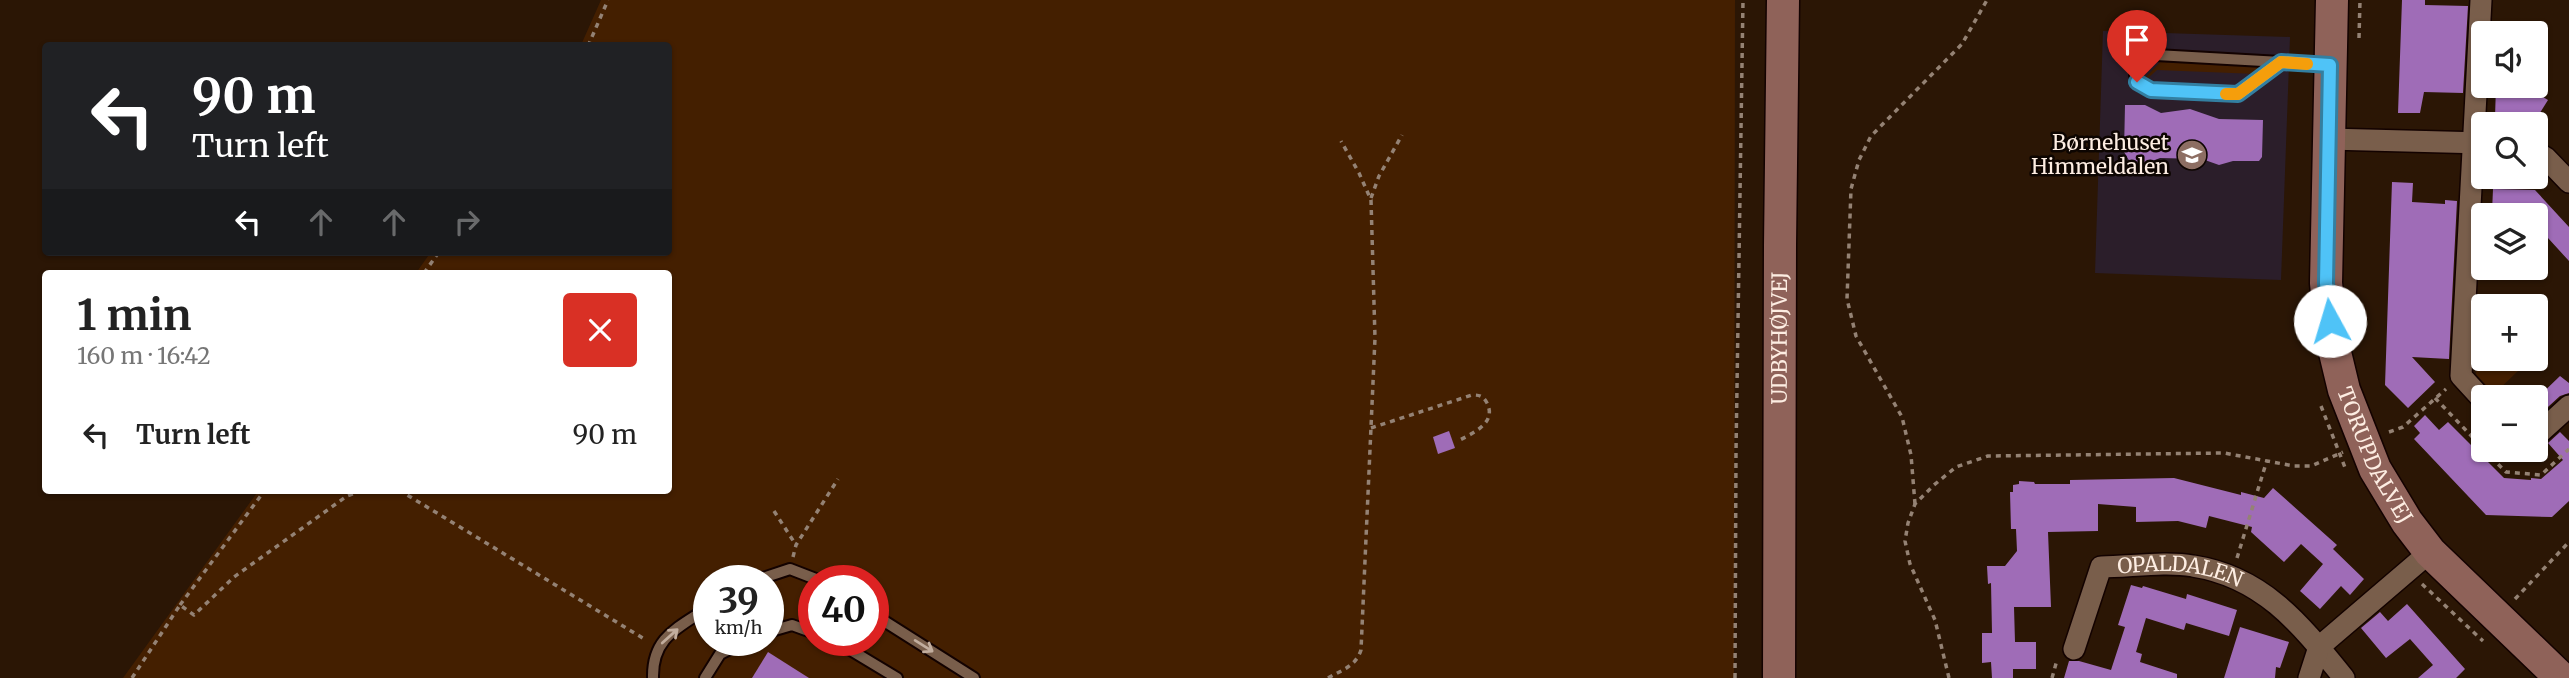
<!DOCTYPE html>
<meta charset="utf-8">
<style>
body{margin:0;font-family:Merriweather,serif;background:#f2f2f2;color:#222;height:100vh;display:flex;flex-direction:column;font-size:26px;white-space:nowrap}
*{box-sizing:border-box;margin:0}
p{font-size:23px;color:#767676}
.icon{flex:none;width:38px;height:38px;fill:none;stroke:currentColor;stroke-width:2;stroke-linecap:round;stroke-linejoin:round}
.map{position:relative;flex:1;overflow:hidden}
.details{position:absolute;left:42px;top:270px;width:630px;height:224px;display:flex;flex-direction:column;background:#fff;border-radius:7px;box-shadow:0 2px 5px #0004}
.details>*{flex:none}
.banner{position:absolute;left:42px;top:42px;width:630px;height:214px;border-radius:7px;box-shadow:0 2px 5px #0004;background:#202124;color:#fff;overflow:hidden}
.tools{position:absolute;left:2471px;top:21px;display:grid;gap:14px}
.tools a{display:grid;place-items:center;width:77px;height:77px;border-radius:7px;background:#fff;box-shadow:0 2px 5px #0004;font-size:35px}
.speed{position:absolute;left:693px;top:565px;display:flex;gap:14px;font-size:35px;font-weight:700;text-align:center}
.speed>*{display:grid;place-content:center;width:91px;height:91px;border-radius:50%;background:#fff;box-shadow:0 2px 5px #0004;line-height:1}
.speed small{font-size:18px;font-weight:400}
.speed .limit{border:10px solid #d22;background:#fff;color:#111}
.pin{position:absolute;display:grid;place-items:center;width:60px;height:60px;color:#fff;margin:-72px -30px;border-radius:50% 50% 50% 0;rotate:-45deg;box-shadow:0 0 7px #0007}
.pin .icon{rotate:45deg}
.me{position:absolute;width:77px;margin:-38px;rotate:354deg;stroke-linejoin:round;filter:drop-shadow(0 0 5px #0008)}
.turn{display:flex;align-items:center;gap:24px;height:147px;padding:0 35px;font-size:32px}
.turn .icon{width:91px;height:91px;stroke-width:2.5}
.turn b{display:block;font-size:49px;line-height:60px}
.lanes{display:flex;align-items:center;height:66px;padding:0 35px;background:#0003;justify-content:center;gap:35px;direction:ltr}
.lanes .off{opacity:.35}
.round{display:grid;place-items:center;flex:none;width:74px;height:74px;border-radius:7px;background:#f2f2f2}
.overview{display:flex;align-items:center;justify-content:space-between;height:119px;padding:0 35px}
h1{font-size:42px;font-weight:700;line-height:52px}
ul{padding:0;list-style:none}
li{display:flex;align-items:center;gap:21px;height:91px;padding:0 35px}
li div{flex:1}
li b{display:block;font-size:26px}
li em{font-style:normal}
.map>svg:first-child{display:block}
.education{fill:#2b1e2a}
.green{fill:#441f00;fill-rule:evenodd}
.building{fill:#9f6cb7}
.lines{fill:none;stroke-linecap:round;stroke-linejoin:round}
.lane-casing{stroke:#130200;stroke-width:14}
.street-casing{stroke:#130200;stroke-width:24}
.secondary-casing{stroke:#130200;stroke-width:35}
.path{stroke:#948274;stroke-width:3.5;stroke-dasharray:5 5;stroke-linecap:butt}
.lane{stroke:#795e4b;stroke-width:10}
.street{stroke:#795e4b;stroke-width:21}
.secondary{stroke:#8f6259;stroke-width:32}
.oneway{stroke:#c2ad9e}
.route-casing{stroke:#337fa1;stroke-width:18}
.route{stroke:#4fc3f7;stroke-width:12}
.slow{stroke:#f59e0b;stroke-width:12}
.labels{text-anchor:middle;stroke-width:5;stroke-linejoin:round;paint-order:stroke}
.poi-label{font-size:21px;fill:#fdede2;stroke:#0d0501;text-anchor:end}
.street-label{font-size:21px;fill:#fdede2;stroke:#0d0501}
</style>
<div class="map">
<svg width="2569" height="678" viewBox="0 0 2569 678">
<rect width="100%" height="100%" fill="#2b1605"/>
<path class="education" d="M2103 31 2290 37 2281 280 2095 273Z"/>
<g class="green">
<path d="M601 0H1735L1734 678H123L259 490H668V273H416L431 252H668V46L581 45ZM709 581H768V640H709ZM814 581H873V640H814Z"/>
<path d="M2160 62 2251 64 2260 67V71L2257 74 2157 70 2148 78 2146 77Z"/>
<path d="M2478 337 2483 338V359H2512L2518 365V371L2494 394 2476 374Z"/>
</g>
<g class="building">
<path d="M2402 0H2425V5L2468 6 2463 93 2424 92 2420 113H2398Z"/>
<path d="M2496 86H2525L2548 100 2536 119 2495 117Z"/>
<path d="M2125 105H2145L2161 113 2190 109 2219 119 2263 120 2262 157 2259 161H2233L2219 165 2202 159 2160 158 2150 162 2136 164 2130 162 2124 152Z"/>
<path d="M2392 182 2413 183 2412 202 2445 204V200L2457 201 2449 359 2412 357 2435 382 2408 408 2385 385Z"/>
<path d="M2493 189 2535 190 2569 227V261L2536 225V215L2492 212Z"/>
<path d="M2560 376 2569 383V393L2560 396 2536 418V399Z"/>
<path d="M2425 415 2439 430 2448 422 2504 478 2531 480V478L2541 479 2563 460 2548 443 2560 432 2569 441V501L2552 517 2486 515 2414 439 2420 433 2414 426Z"/>
<path d="M1449 431 1455 448 1438 454 1433 437Z"/>
<path d="M2174 478 2241 495V492L2264 498 2273 488 2337 545 2333 549 2364 579 2350 595 2341 586 2320 609 2300 591 2323 564 2301 544 2284 562 2251 532 2252 527 2209 516 2206 528 2178 521 2136 522V507L2098 504V531L2048 532 2051 607H2014L2015 642H2036V669H2013V678H1992L1991 662 1982 663V633H1992L1991 583 1988 584 1987 566H2005L2017 551 2016 529H2011L2010 492H2013V485L2019 484V481L2034 482 2035 484H2070V480Z"/>
<path d="M2131 585 2142 588 2143 586 2186 599 2187 594 2237 610 2229 636 2186 623 2184 630 2146 618 2136 652 2142 654 2140 662 2177 674V678H2064L2069 661H2079L2111 670 2125 627 2118 625Z"/>
<path d="M2407 604 2465 669 2456 678H2418L2433 665 2410 639 2386 658 2361 628 2380 612 2388 621Z"/>
<path d="M2240 627 2289 642 2280 668 2276 667 2275 678H2224Z"/>
<path d="M768 652 809 678H752Z"/>
</g>
<g class="lines">
<g class="lane-casing">
<g id="lane">
<path d="M2281 62 2156 55C2145 60 2138 63 2135 75L2142 87 2151 90 2238 95 2281 62 2327 65"/>
<path d="M754 581 790 569 821 581"/>
<path d="M873 614 974 678"/>
<path d="M768 632 792 625 814 633"/>
<path d="M834 640 897 678"/>
<path d="M653 678C652 637 678 628 709 607"/>
<path d="M705 678 720 654 747 640"/>
</g>
</g>
<g class="street-casing">
<g id="street">
<path d="M2481 0 2461 376 2483 400"/>
<path d="M2328 139 2483 143"/>
<path d="M2536 152 2546 158 2569 182"/>
<path d="M2536 436 2569 406"/>
<path id="s1" d="M2074 649 2101 567C2129 567 2165 561 2193 566 2264 577 2301 625 2344 678"/>
<path d="M2309 678 2319 647 2430 552"/>
</g>
</g>
<g class="secondary-casing">
<g id="secondary">
<path id="s2" d="M2332 0 2326 283 2332 340 2344 390 2375 469 2407 522 2430 552 2561 678"/>
<path id="s3" d="M1779 678 1780 245 1783 0"/>
</g>
</g>
<g class="path">
<path d="M2359 38 2360 0"/>
<path d="M588 46 608 0"/>
<path d="M1371 198 1379 176 1402 135"/>
<path d="M424 273 439 252"/>
<path d="M2435 398 2483 448"/>
<path d="M2321 406 2346 470"/>
<path d="M1371 428 1472 395C1480 395 1483 396 1487 403 1497 423 1473 433 1458 441"/>
<path d="M2389 432 2403 427 2446 389"/>
<path d="M2484 450 2506 472 2541 475 2569 449"/>
<path d="M399 490 646 640"/>
<path d="M1915 504 1911 455 1902 417 1856 336 1847 299 1851 189 1859 160 1871 136 1962 44 1987 0"/>
<path d="M774 511 796 545"/>
<path d="M793 557 796 545 838 479"/>
<path d="M2237 558 2267 460"/>
<path d="M2422 584 2483 641"/>
<path d="M2515 599 2569 542"/>
<path d="M180 605 265 490"/>
<path d="M132 678 180 605 194 615 234 577 347 496 363 490"/>
<path d="M1328 678C1342 670 1356 666 1361 650L1375 338 1371 200 1359 173 1341 141"/>
<path d="M1735 678 1736 451 1743 0"/>
<path d="M1949 678 1935 620 1910 564 1905 541 1908 523 1915 504 1934 485 1956 467 1988 456 2224 453 2294 466H2311L2343 452"/>
<path d="M2052 678 2057 660"/>
</g>
<use href="#lane" class="lane"/>
<use href="#street" class="street"/>
<use href="#secondary" class="secondary"/>
</g>
<defs><path id="oneway-shaft" d="M-6 0H5M1.5-3L5.5 0L1.5 3" fill="none" stroke-width="1.6" stroke-linecap="round" stroke-linejoin="round" transform="scale(1.75)"/></defs>
<g class="oneway">
<use href="#oneway-shaft" transform="translate(670 636) rotate(-42)"/>
<use href="#oneway-shaft" transform="translate(924 646) rotate(32)"/>
</g>
<g class="lines">
<g class="route-casing">
<path id="route" d="M2137 82 2151 90 2238 94 2281 62 2330 65 2326 283 2330 321"/>
</g>
<use href="#route" class="route"/>
<path class="slow" d="M2226 94H2238L2281 62 2307 64"/>
</g>
<defs>
<g id="school-disc" transform="scale(1.575)"><circle r="9.5" fill="#8d6e63" stroke="#0d0501"/><path d="M0-5L7-2L0 1L-7-2ZM-4 1L0 2.5L4 1V4Q0 6-4 4Z" fill="#fff"/></g>
</defs>
<g fill-rule="evenodd">
<use href="#school-disc" x="2192" y="155"/>
</g>
<g class="labels">
<g class="poi-label">
<text x="2169" y="150">Børnehuset<tspan x="2169" dy="24">Himmeldalen</tspan></text>
</g>
<g class="street-label">
<text dy="7" stroke="none"><textPath href="#s3" startOffset="340">UDBYHØJVEJ</textPath></text>
<text dy="7" stroke="none"><textPath href="#s2" startOffset="464">TORUPDALVEJ</textPath></text>
<text dy="7" stroke="none"><textPath href="#s1" startOffset="166">OPALDALEN</textPath></text>
</g>
</g>
</svg>
<div class="tools">
<a><svg class="icon" aria-label="sound" viewBox="0 0 24 24"><path d="M4 9h4l5-4v14l-5-4H4zM17 9q2 3 0 6"/></svg></a>
<a><svg class="icon" aria-label="search" viewBox="0 0 24 24"><circle cx="10" cy="10" r="6"/><path d="M15 15l6 6"/></svg></a>
<a><svg class="icon" aria-label="layers" viewBox="0 0 24 24"><path d="M12 4l9 5-9 5-9-5zM3 14l9 5 9-5"/></svg></a>
<a>+</a>
<a>−</a>
</div>
<div class="speed"><div>39<small>km/h</small></div><div class="limit">40</div></div>
<div class="pin" style="left:2137px;top:82px;background:#d93025"><svg class="icon" aria-label="arrive" viewBox="0 0 24 24"><path d="M6 21V4h12l-3 4 3 4H6"/></svg></div>
<svg class="me" style="left:2330px;top:321px" viewBox="-20 -20 40 40"><circle r="19" fill="#fff"/><path d="M0-13L10 11 0 6-10 11z" fill="#4fc3f7"/></svg>
<div class="banner">
<div class="turn"><svg class="icon" aria-label="left" viewBox="0 0 24 24"><path d="M17 20v-9H6M10 6l-5 5 5 5"/></svg><div><b>90 m</b>Turn left</div></div>
<div class="lanes"><svg class="icon" aria-label="left" viewBox="0 0 24 24"><path d="M17 20v-9H6M10 6l-5 5 5 5"/></svg><svg class="icon off" aria-label="ahead" viewBox="0 0 24 24"><path d="M12 20V5M6 11l6-6 6 6"/></svg><svg class="icon off" aria-label="ahead" viewBox="0 0 24 24"><path d="M12 20V5M6 11l6-6 6 6"/></svg><svg class="icon off" aria-label="right" viewBox="0 0 24 24"><path d="M7 20v-9h11M14 6l5 5-5 5"/></svg></div>
</div>
<section class="details">
<div class="overview"><div><h1>1 min</h1><p>160 m · 16:42</p></div><a class="round" style="background:#d93025;color:#fff"><svg class="icon" aria-label="close" viewBox="0 0 24 24"><path d="M6 6l12 12M18 6L6 18"/></svg></a></div>
<ul>
<li><svg class="icon" aria-label="left" viewBox="0 0 24 24"><path d="M17 20v-9H6M10 6l-5 5 5 5"/></svg><div><b>Turn left</b></div><em>90 m</em></li>
</ul>
</section>
</div>
